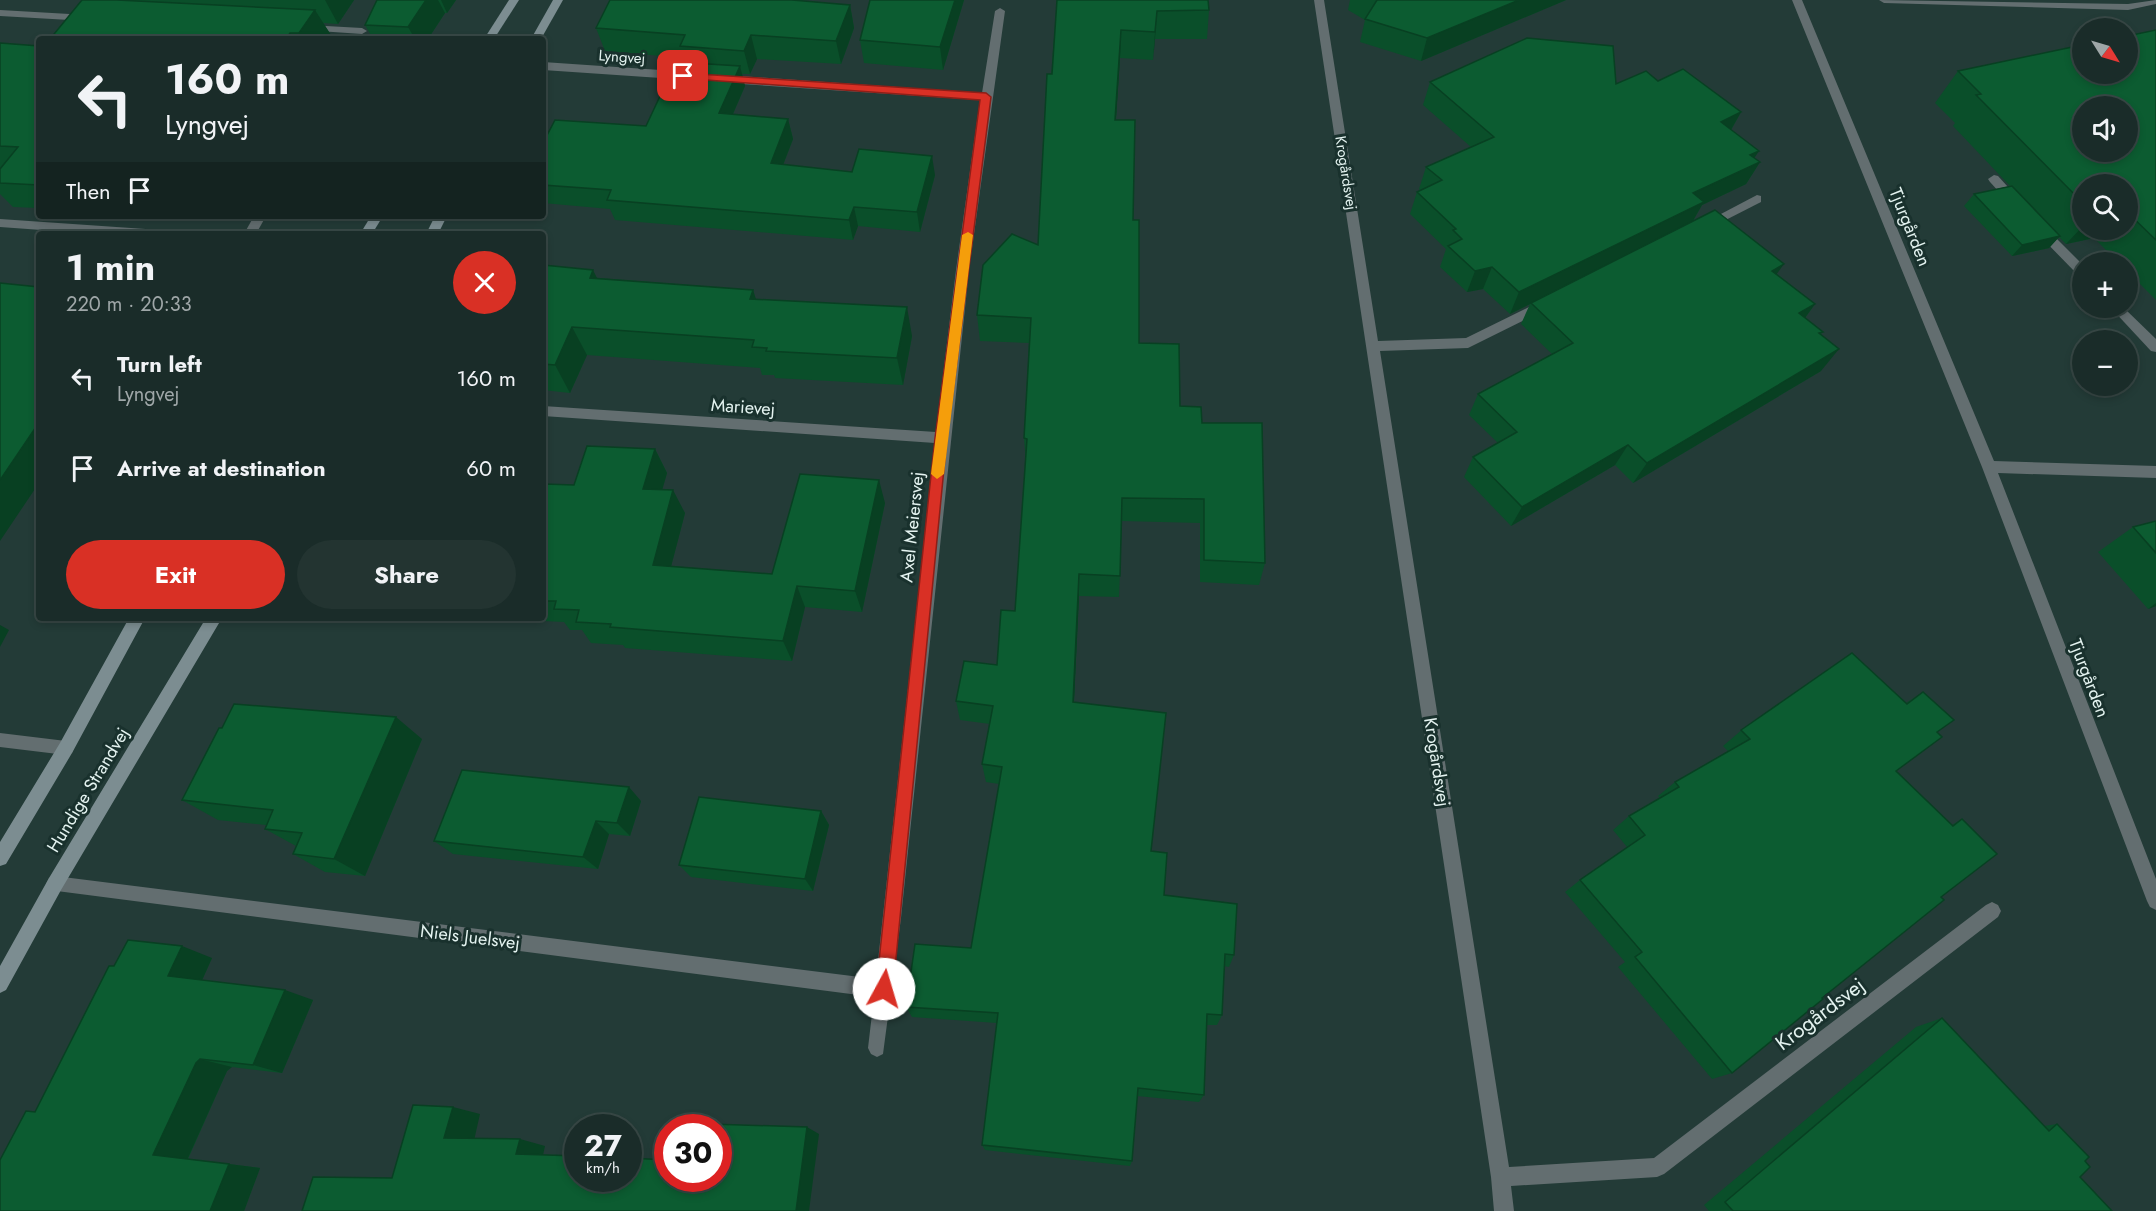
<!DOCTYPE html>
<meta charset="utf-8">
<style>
body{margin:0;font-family:Jost,sans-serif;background:#233431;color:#f1f3f6;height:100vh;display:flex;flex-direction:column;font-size:22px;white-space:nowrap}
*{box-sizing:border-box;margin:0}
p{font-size:20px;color:#9fa7a8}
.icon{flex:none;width:33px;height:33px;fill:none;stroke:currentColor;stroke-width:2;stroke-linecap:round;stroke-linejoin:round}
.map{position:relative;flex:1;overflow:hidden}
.panel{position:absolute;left:36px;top:231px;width:510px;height:390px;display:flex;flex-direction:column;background:#1a2c29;border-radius:6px;box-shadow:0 3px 9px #0003,0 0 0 2px #384846}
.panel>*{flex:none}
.hud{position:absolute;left:36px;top:36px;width:510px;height:183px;border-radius:6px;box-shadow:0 3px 9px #0003,0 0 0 2px #384846;background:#1a2c29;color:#f1f3f6;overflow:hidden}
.needle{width:39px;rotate:127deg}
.fabs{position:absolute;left:2072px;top:18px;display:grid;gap:12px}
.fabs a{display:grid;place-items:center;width:66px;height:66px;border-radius:50%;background:#1a2c29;box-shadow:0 3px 9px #0003,0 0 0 2px #384846;font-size:30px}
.speed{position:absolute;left:564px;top:1114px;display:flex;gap:12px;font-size:30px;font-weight:700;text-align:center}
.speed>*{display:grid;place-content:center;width:78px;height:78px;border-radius:50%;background:#1a2c29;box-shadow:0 3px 9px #0003,0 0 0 2px #384846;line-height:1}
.speed small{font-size:15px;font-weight:400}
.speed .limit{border:9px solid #d22;background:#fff;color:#111}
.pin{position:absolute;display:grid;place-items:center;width:51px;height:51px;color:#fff;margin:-26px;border-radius:12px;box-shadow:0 3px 9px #0006}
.me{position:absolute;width:66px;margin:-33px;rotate:6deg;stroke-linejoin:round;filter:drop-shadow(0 0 4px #0008)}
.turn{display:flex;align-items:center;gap:21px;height:126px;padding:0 30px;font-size:27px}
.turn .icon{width:78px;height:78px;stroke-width:2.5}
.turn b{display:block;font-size:42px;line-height:51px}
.then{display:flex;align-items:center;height:57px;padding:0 30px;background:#0003;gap:12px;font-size:22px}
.round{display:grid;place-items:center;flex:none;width:63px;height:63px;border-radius:32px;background:#233431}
.summary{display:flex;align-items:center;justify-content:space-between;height:102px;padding:0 30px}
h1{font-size:36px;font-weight:700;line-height:45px}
.action{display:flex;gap:12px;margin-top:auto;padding:12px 30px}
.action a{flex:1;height:69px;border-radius:36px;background:#d93025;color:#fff;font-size:24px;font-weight:700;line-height:69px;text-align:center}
.action a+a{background:#233431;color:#f1f3f6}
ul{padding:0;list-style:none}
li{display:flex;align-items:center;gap:18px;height:90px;padding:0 30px}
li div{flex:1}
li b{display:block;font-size:22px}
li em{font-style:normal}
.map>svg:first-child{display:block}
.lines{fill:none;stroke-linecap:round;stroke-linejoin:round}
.minor{fill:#636e70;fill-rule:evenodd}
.secondary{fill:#7c8d91;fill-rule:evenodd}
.wall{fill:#0a4f2a;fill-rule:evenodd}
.shaded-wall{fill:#084022}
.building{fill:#0c5c31;stroke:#084022;stroke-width:1.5;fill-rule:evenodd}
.route{fill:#d93025;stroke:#8d1f18;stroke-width:1.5}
.slow{fill:#f59e0b}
.labels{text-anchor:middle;stroke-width:6;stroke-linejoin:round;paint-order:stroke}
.far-street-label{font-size:15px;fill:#e4f3f0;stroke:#19312d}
.street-label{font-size:18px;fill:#e4f3f0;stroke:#19312d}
.near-street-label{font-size:21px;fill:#e4f3f0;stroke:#19312d}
</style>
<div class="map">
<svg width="2156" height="1211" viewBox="0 0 2156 1211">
<rect width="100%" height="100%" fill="#233b37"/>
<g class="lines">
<g class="minor">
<path d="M1314 0H1324L1378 341 1466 338 1537 303 1542 301 1548 306 1547 309 1468 348 1380 351 1509 1167 1654 1158 1986 905 1992 902 1998 905 2001 911 1998 917 1664 1174 1657 1177 1511 1186 1514 1211H1494L1491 1177Z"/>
<path d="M1792 0H1802L1994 461 2156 466V478L1998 473 2156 879V910L2150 907 2147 901 1982 467Z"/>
<path d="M1879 0 2128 4 2156 0V4L2128 10 1884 3Z"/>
<path d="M1000 8 1005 11 969 270 901 918 883 1054 877 1057 871 1054 868 1048 874 997 49 890 46 884 49 878 55 876 876 979 935 443 543 416V406L936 432 956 270 980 100 726 83 720 79 726 75 982 93 995 11Z"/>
<path d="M0 10 87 15 92 18 87 21 0 16Z"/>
<path d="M308 25 362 28 367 31 362 34 304 30V26Z"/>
<path d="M543 62 690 72 696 76 690 80 543 70Z"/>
<path d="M1994 175 1998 176 2018 198V204H2010L1990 182 1988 179Z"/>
<path d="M1757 195 1761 196V202L1710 228H1702L1700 225Z"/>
<path d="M254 216H266L256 234H244Z"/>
<path d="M0 219 160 230 166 234H97L0 227Z"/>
<path d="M2041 226 2045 227 2082 264V277L2078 275 2037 233V227Z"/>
<path d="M2111 308H2124L2156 339V352L2151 351Z"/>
<path d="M0 733 66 741 72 743 74 748 72 753 66 755 0 747Z"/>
</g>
<g class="secondary">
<path d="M509 0H519L494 39H484Z"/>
<path d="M553 0H563L541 39H531Z"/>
<path d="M371 216H383L372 234H360Z"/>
<path d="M435 216H447L438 234H426Z"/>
<path d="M129 618H145L72 753 6 864 0 866V842L60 743Z"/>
<path d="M206 618H222L61 890 6 990 0 993V966L49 878Z"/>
</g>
</g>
<g class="wall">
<path d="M82 0H354L338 24 323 23 331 35 328 39H50Z"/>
<path d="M377 0H456L447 13H445L428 39H373L365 25Z"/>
<path d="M964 0 943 70 864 63 860 40Z"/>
<path d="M1057 0 1209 10 1207 39H1155L1153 60 1120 58 1116 120 1133 220 1139 343 1180 406 1202 423 1265 563 1259 585 1200 582V523L1122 521 1119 597 1079 596 1074 702 1151 851 1164 895 1234 955 1229 967 1224 966 1222 1015 1217 1025H1206L1204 1095 1199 1102 1137 1096 1132 1161 1130 1166 985 1150 982 1145 997 1023 912 1017 906 1007 971 948 999 784 986 782 982 764 990 724 960 720 956 701 997 665 1015 611 1026 463 1024 438 1029 343 980 341 977 315 1038 245Z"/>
<path d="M1350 0H1566L1421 61 1360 42 1365 20 1348 10Z"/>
<path d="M850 5 854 28 841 64 757 59 750 74H742L745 86 733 114 788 119 793 139 783 165 852 172 935 175 920 232 858 226 853 240 615 220 610 209 543 203V143L646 126 685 63 684 58 605 51 596 28Z"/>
<path d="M2156 30V300L2127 271V262H2118L2094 238 2066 244 2059 237 2049 248 2012 256 1964 206 1974 194 2010 186 1953 126 1955 123 1935 103 1958 71ZM2082 184H2127V230H2082Z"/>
<path d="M0 43 39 46V208L13 207 0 194Z"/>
<path d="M1658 81 1741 112 1731 130 1755 158 1760 162 1746 184 1702 205 1693 221 1777 274 1815 304 1805 318 1823 332 1820 335 1821 371 1633 483 1615 465 1511 526 1464 477 1473 457 1498 443 1469 415 1478 394 1552 354 1521 324 1530 304 1510 314 1483 289 1467 292 1440 267 1446 249 1410 214 1417 192 1420 190 1419 189 1426 167 1471 147 1423 105 1430 82 1616 84Z"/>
<path d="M543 265 598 278 753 290 756 300 912 336 903 385 775 378 774 375H762L760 368 587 355 570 393 543 390Z"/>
<path d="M655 449 667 473 662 489 685 513 671 566 772 574 885 503 862 612 805 607 792 661 625 648 623 645 591 643 582 630H570L564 622 523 620 521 618H543V487L574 485Z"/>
<path d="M2156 521V606L2148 609 2098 552 2133 527Z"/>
<path d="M1923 692 1937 732 1896 771 1952 825 1962 819 1941 897 1732 1073 1712 1079 1618 967 1625 962 1565 892 1580 880 1627 847 1613 830 1629 816 1660 798 1658 796 1675 782 1728 751 1723 746 1744 728 1906 703Z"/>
<path d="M422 739 365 876 325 872 293 854 296 846 265 829 266 825 218 820 182 800Z"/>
<path d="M641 801 630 836 609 834 598 869 453 854 434 841Z"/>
<path d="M821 811 829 825 813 891 691 877 679 865Z"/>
<path d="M212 958 202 980 313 1000 282 1073 232 1067 227 1071 188 1159 260 1168 244 1211 35 1112 114 966Z"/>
<path d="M1942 1018 2044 1126 2057 1124 2085 1161 2080 1177 2112 1211H1709L1704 1205 1916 1027Z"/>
</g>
<g class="shaded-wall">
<path d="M325 0H354L338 24Z"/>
<path d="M426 0H438L445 13 428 39H415L408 27Z"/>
<path d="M441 0H456L447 13Z"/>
<path d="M955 0H964L943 70 940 47Z"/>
<path d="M1519 0H1566L1421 61 1427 38Z"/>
<path d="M850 5 854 28 841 64 836 41Z"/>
<path d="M315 10 331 35 328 39H303L299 33Z"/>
<path d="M1157 11 1155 39 1153 60 1155 32Z"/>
<path d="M1121 30 1120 58 1114 147 1115 120Z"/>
<path d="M290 33 294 39H286Z"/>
<path d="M751 35 757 59 750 74 744 51Z"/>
<path d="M740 66 745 86 725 132 719 113Z"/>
<path d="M1741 112 1728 135 1721 122Z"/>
<path d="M788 119 793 139 776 183 771 163Z"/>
<path d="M1759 151 1749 166 1760 162 1746 184 1702 205 1691 224 1510 314 1519 292 1693 193 1750 155Z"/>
<path d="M932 156 935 175 920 232 917 212Z"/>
<path d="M854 207 858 226 853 240 849 220Z"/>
<path d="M2082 227V230H2101L2094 238 2066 244Z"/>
<path d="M2060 236 2049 248 2012 256 2022 245Z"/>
<path d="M1784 264 1768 286 1772 271Z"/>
<path d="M1492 267 1483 289 1467 292 1475 271Z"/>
<path d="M593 270 607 298 590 278Z"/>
<path d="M753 290 762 319 750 299Z"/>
<path d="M1815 304 1799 326V313Z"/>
<path d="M907 307 912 336 903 385 897 358Z"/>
<path d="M572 327 587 355 570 393 555 365Z"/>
<path d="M1839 349 1821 371 1633 483 1647 463Z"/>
<path d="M36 427 39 430V483L0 541V480Z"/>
<path d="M1628 445 1615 465 1511 526 1522 507Z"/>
<path d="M655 449 667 473 656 512 643 489Z"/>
<path d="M879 480 885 503 862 612 855 591Z"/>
<path d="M673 490 685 513 666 586 653 565Z"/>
<path d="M1079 574V596L1073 721V702Z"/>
<path d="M797 586 805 607 792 661 783 641Z"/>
<path d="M2156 603V606L2148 609Z"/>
<path d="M0 625 9 630 0 647Z"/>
<path d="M396 717 422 739 365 876 334 859Z"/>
<path d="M629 787 641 801 630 836 617 823Z"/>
<path d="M821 811 829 825 813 891 805 879Z"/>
<path d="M596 821 609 834 598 869 583 857Z"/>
<path d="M182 946 212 958 199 987 168 976Z"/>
<path d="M285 990 313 1000 282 1073 253 1065Z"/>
<path d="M200 1059 232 1067 227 1071 187 1160 153 1155 196 1063Z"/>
<path d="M453 1107 480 1114 473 1145 444 1138Z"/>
<path d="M807 1127 819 1134 809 1211H796Z"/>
<path d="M520 1139 545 1146 542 1160 516 1154Z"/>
<path d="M229 1164 260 1168 244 1211H210Z"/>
</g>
<g class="building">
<path d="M82 0H117L315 10 299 33H290L286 39H50Z"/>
<path d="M377 0H426L408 27 365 25Z"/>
<path d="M610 0H792L850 5 836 41 751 35 744 51 680 46 685 35 596 28Z"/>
<path d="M870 0H955L940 47 860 40Z"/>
<path d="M1057 0H1208L1209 10 1157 11 1155 32 1121 30 1115 120H1135L1133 220H1139V343L1179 344 1180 406 1201 407 1202 423H1262L1265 563 1204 560V499L1122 498 1120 576 1079 574 1073 702 1166 713 1151 851 1167 853 1164 895 1237 904 1234 955 1225 954 1222 1015 1207 1014 1204 1095 1138 1088 1132 1161 982 1145 998 1013 906 1007 915 944 971 948 1002 767 982 764 993 706 956 701 964 661 997 665 1001 610 1015 611 1027 439 1024 438 1031 318 977 315 983 265 1012 234 1038 245 1047 74H1052Z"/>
<path d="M1377 0H1519L1427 38 1365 19Z"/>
<path d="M2156 30V240L2127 212V184H2082V202L1976 95 1981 94 1958 71 2082 45V74H2127V36ZM2082 106H2127V152H2082Z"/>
<path d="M1527 38 1613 46 1616 84 1646 71 1658 81 1683 69 1741 112 1721 122 1759 151 1750 155 1760 162 1693 193 1704 202 1519 292 1492 267 1475 271 1448 246 1462 239 1453 230 1456 229 1417 192 1442 180 1426 167 1494 137 1430 82Z"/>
<path d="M0 43 39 46V185L0 183V169L18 147 0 146Z"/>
<path d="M676 62 740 66 719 113 788 119 771 163 852 172 859 149 932 156 917 212 854 207 849 220 607 200 611 190 543 185V143L555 120 646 126Z"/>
<path d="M2012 186 2060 236 2022 245 1974 194Z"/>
<path d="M1715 210 1784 264 1772 271 1815 304 1799 313 1823 332 1819 333 1839 349 1647 463 1628 445 1522 507 1473 457 1517 432 1478 394 1573 343 1531 303Z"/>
<path d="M543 265 593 270 590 278 753 290 750 299 907 307 897 358 766 351 767 348 752 347 754 340 572 327 555 365 543 364Z"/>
<path d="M0 283 39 287V428L36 427 0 480Z"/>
<path d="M587 446 655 449 643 489 673 490 653 565 772 574 800 474 879 480 855 591 797 586 783 641 610 627 611 624 576 622 579 610 554 609 556 601H543V487L544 484 574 485Z"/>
<path d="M2156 521V553L2133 527Z"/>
<path d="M1852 653 1907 704 1923 692 1954 720 1937 732 1942 737 1896 771 1953 826 1962 819 1997 854 1941 897 1944 900 1822 998 1823 999 1732 1073 1635 957 1642 952 1580 880 1645 835 1629 816 1679 787 1675 782 1750 739 1741 730 1744 728Z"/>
<path d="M234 704 396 717 334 859 293 854 302 833 265 829 273 810 182 800 219 728H222Z"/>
<path d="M462 770 629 787 617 823 596 821 583 857 434 841Z"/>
<path d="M699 797 821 811 805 879 679 865Z"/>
<path d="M128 940 182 946 168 976 285 990 253 1065 200 1059 196 1063 153 1155 229 1164 210 1211H0V1160L26 1111 35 1112 109 966H114Z"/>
<path d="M1942 1018 2049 1131 2057 1124 2089 1157 2085 1161 2090 1167 2080 1177 2112 1211H1733L1725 1202Z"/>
<path d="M413 1105 453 1107 444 1138 520 1139 516 1154 578 1156V1179H628V1158L668 1160V1179H718V1128H710V1124L807 1127 796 1211H302L313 1177 392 1178Z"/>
</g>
<path class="route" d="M683 73 986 93 991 97 947 438 893 989 890 995 884 997 879 995 876 989 935 438 980 100 679 78V74Z"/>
<path class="slow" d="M968 232 973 235 944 474 937 479 931 474 962 235Z"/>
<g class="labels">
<g class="far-street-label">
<text transform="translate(622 57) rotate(4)" y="5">Lyngvej</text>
<text transform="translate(1346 173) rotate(81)" y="5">Krogårdsvej</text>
</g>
<g class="street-label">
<text transform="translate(1910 227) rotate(68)" y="6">Tjurgården</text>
<text transform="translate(743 407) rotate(4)" y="6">Marievej</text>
<text transform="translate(912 527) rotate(-84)" y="6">Axel Meiersvej</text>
<text transform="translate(2089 678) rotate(69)" y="6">Tjurgården</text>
<text transform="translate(1437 762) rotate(81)" y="6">Krogårdsvej</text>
<text transform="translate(88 790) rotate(-59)" y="6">Hundige Strandvej</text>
<text transform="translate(470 937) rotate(7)" y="6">Niels Juelsvej</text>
</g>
<g class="near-street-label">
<text transform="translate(1820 1014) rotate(-37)" y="7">Krogårdsvej</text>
</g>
</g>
</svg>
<div class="fabs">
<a><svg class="needle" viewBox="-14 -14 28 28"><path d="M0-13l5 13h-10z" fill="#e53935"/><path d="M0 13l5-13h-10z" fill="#9fa7a8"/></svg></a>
<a><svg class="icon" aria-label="sound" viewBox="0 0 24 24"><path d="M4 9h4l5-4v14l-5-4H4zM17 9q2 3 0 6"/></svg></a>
<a><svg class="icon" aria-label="search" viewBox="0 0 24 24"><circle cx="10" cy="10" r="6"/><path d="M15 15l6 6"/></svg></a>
<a>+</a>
<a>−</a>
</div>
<div class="speed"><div>27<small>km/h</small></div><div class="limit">30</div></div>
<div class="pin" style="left:683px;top:76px;background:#d93025"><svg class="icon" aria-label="arrive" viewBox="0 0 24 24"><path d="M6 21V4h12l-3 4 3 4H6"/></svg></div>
<svg class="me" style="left:884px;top:989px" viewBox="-20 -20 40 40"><circle r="19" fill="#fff"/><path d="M0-13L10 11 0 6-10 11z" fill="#d93025"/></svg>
<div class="hud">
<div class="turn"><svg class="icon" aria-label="left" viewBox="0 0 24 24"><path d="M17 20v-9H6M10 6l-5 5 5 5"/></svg><div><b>160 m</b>Lyngvej</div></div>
<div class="then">Then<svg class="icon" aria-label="arrive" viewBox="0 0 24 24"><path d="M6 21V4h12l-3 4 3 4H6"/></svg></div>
</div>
<section class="panel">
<div class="summary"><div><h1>1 min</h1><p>220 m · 20:33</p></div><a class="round" style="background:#d93025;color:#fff"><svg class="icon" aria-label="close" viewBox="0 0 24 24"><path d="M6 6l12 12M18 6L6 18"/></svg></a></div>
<ul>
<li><svg class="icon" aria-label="left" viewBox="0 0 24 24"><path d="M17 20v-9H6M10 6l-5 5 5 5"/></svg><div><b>Turn left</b><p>Lyngvej</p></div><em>160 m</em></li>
<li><svg class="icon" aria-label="arrive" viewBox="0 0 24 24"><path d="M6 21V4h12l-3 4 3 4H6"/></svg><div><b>Arrive at destination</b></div><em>60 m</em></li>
</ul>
<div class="action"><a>Exit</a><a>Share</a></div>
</section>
</div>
